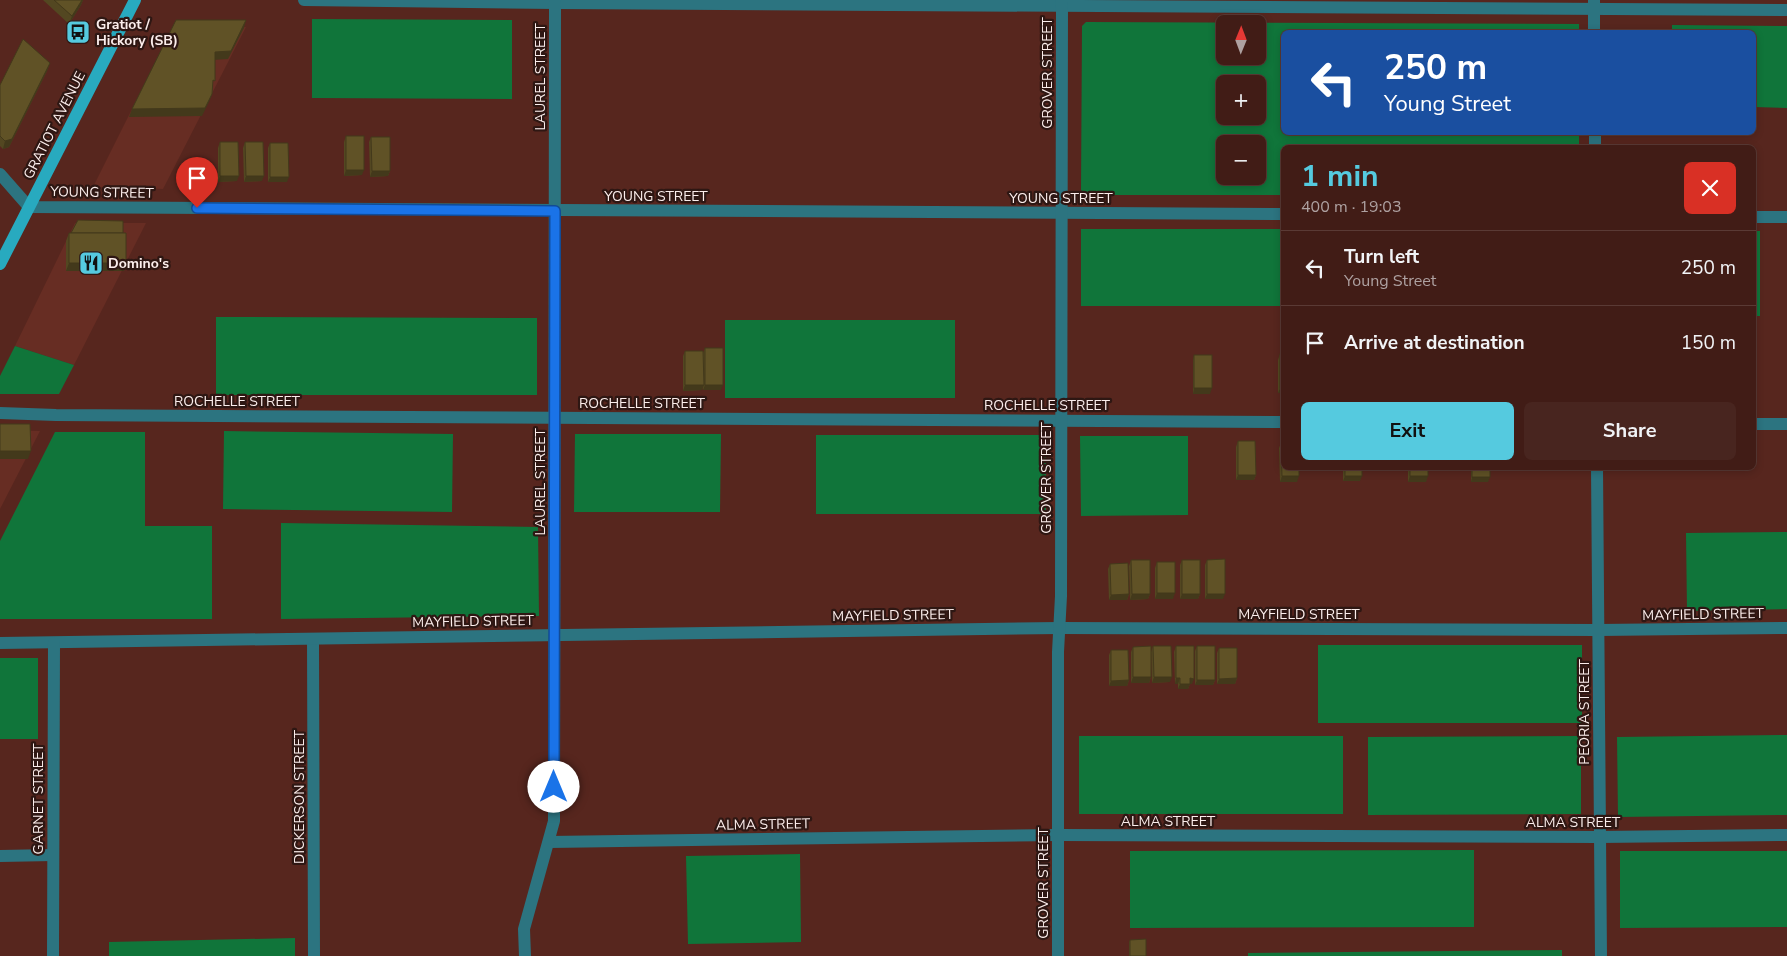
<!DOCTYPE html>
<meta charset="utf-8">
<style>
body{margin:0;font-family:"Nunito Sans",sans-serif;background:#48251f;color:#f1f3f6;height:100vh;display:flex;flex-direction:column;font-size:19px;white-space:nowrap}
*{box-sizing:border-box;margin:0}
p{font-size:16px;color:#aea1a1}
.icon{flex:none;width:28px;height:28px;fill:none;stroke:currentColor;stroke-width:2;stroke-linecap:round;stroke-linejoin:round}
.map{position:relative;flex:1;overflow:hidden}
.side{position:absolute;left:1281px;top:145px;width:475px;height:325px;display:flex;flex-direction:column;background:#411c16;border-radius:8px;box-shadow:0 2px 8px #0003,0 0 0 1px #5a3a35}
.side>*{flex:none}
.hud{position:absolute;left:1281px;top:30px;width:475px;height:105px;border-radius:8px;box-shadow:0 2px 8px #0003,0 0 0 1px #5a3a35;background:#1a4fa0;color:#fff;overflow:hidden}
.needle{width:32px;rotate:1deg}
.buttons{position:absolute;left:1216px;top:15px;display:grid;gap:10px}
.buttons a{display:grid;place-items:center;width:50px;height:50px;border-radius:8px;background:#411c16;box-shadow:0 2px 8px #0003,0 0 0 1px #5a3a35;font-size:25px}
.pin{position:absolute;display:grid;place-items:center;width:42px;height:42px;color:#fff;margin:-51px -21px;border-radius:50% 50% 50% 0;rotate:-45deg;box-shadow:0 0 5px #0007}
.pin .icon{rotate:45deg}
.me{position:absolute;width:55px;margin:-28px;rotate:0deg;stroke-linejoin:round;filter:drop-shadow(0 0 4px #0008)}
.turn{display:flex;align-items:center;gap:18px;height:105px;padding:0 20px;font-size:22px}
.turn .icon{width:65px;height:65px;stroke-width:2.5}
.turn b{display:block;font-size:35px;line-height:42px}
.round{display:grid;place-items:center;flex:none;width:52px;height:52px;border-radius:8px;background:#48251f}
.headline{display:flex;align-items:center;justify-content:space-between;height:85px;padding:0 20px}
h1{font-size:30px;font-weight:700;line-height:38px;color:#55cadf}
.primary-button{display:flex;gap:10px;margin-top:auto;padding:10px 20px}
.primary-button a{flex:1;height:58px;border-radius:8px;background:#55cadf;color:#111;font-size:20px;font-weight:700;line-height:58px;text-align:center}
.primary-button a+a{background:#48251f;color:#f1f3f6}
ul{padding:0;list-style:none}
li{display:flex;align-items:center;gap:15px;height:75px;padding:0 20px;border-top:1px solid #5a3a35}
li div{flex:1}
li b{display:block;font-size:19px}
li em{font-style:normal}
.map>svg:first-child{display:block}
.built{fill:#672d23}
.green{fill:#10753a;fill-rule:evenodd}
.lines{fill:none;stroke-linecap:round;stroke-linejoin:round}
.street{stroke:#2c7480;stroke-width:12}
.primary{stroke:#28aabf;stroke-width:12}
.wall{fill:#534721}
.shaded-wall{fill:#43391b}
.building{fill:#605226;stroke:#43391b}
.route-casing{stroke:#114b97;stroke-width:12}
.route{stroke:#1a73e8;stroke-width:9}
.labels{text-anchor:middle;stroke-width:4.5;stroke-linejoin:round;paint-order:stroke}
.poi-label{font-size:14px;font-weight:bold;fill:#fceeec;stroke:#2e1713;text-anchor:start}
.street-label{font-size:14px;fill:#fceeec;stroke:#2e1713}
</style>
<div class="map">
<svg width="1787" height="956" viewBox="0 0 1787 956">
<rect width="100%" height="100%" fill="#57261e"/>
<g class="built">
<path d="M174 25 246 27 163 189 93 187Z"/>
<path d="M75 223H146L74 365 15 346Z"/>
<path d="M0 430 40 431 0 509Z"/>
</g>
<g class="green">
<path d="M312 19 512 20V99L312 98Z"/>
<path d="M1086 22 1579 24V32H1284V132L1579 133V147L1284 148V195H1085L1081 190 1082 26ZM1225 24H1258V56H1225ZM1225 84H1258V116H1225ZM1225 144H1258V176H1225Z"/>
<path d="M1672 25 1787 26V108L1754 107V32H1672Z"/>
<rect x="1081" y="229" width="203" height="77"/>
<rect x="1754" y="231" width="6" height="85"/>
<path d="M216 317 537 318V395H216Z"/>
<rect x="725" y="320" width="230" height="78"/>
<path d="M15 346 74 365 59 394H0V376Z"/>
<path d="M224 431 453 434 452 512 223 509Z"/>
<path d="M55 432H145V526H212V619H0V541Z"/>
<path d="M575 434H721L720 512H574Z"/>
<rect x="816" y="435" width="230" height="79"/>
<path d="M1080 436H1188V515L1081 516Z"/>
<path d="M281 523 538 527 539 616 281 619Z"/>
<path d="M1787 532V609L1687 611 1686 533Z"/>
<rect x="1318" y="645" width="264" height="78"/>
<rect x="0" y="658" width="38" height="81"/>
<path d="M1787 735V815L1618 817 1617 737Z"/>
<rect x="1079" y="736" width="264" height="78"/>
<path d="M1581 736V814L1368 815V737Z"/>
<path d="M1474 850V927L1130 928V851Z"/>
<path d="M1620 851H1787V927L1620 928Z"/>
<path d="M800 854 801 942 688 944 686 856Z"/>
<path d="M295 938V956H109V942Z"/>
<path d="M1562 950V956H1248V953Z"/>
</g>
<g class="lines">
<g class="street">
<path d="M304 0 555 3 1787 10"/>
<path d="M1594 0V32"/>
<path d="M1595 132V148"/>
<path d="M0 174 29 207 1284 214"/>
<path d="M1754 217H1787"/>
<path d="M0 413 56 415 1284 422"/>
<path d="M1754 424H1787"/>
<path d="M1597 468 1601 956"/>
<path d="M313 639 314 956"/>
<path d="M0 643 1059 628 1599 630 1787 628"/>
<path d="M549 842 1058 835 1600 837 1787 835"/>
<path d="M0 856 53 855"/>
<path d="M53 956 54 643"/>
<path d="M525 956 524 929 554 821 555 3"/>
<path d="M1058 956V652L1061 596 1062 0"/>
</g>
<path class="primary" d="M0 264 135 0"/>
</g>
<g class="wall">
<path d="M43 0H83L81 5 69 24Z"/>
<path d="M50 63 47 71 9 147 3 149 0 146V85Z"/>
<path d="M346 136 362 175 344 176V142Z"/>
<path d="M371 137 390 171 388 176 370 177 369 142Z"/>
<path d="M220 142 237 181 218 182V148Z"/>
<path d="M245 142 262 181 244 182 243 148Z"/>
<path d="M270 143 287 182H268V148Z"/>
<path d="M69 233H123L126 263 124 271H101L100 275H90V271H66V241Z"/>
<path d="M705 348 721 390H703V387L702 390 683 391V356L685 351 703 353Z"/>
<path d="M1280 354 1284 393H1278V360Z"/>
<path d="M1194 355 1210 394H1193V360Z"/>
<path d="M1238 441 1256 475 1254 480H1236V447Z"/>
<path d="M1281 443 1297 482H1280L1279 448Z"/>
<path d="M1343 468H1362L1360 481H1343Z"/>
<path d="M1408 468H1428L1426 482H1408Z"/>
<path d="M1471 468H1490L1488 482H1471Z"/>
<path d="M1131 560 1150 594 1148 599 1130 600 1129 566Z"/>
<path d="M1182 560 1200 594 1198 599H1180V565Z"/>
<path d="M1207 560 1223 599H1205V565Z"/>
<path d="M1157 562 1173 599H1155V568Z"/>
<path d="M1110 564 1129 594 1127 600H1109L1108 569Z"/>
<path d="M1153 646 1170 682 1152 683 1151 652Z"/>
<path d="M1176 646 1192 684H1190L1188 689H1178V684H1175L1174 652Z"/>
<path d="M1197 646 1215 680 1213 685H1195V651Z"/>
<path d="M1133 647 1151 677 1149 683H1131V652Z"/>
<path d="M1219 648 1237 678 1235 684H1217V653Z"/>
<path d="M1111 650 1129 680 1127 686H1109V655Z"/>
<path d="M1130 940 1146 956H1129V942Z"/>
</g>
<g class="shaded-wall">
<path d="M82 0H83L81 5 69 24 72 16Z"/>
<path d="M246 20 244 28 228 59 212 60 215 52Z"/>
<path d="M50 63 47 71 9 147 3 149 5 141Z"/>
<path d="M212 94 209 102 202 116 129 117 132 109Z"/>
<path d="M346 170H364L362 175 344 176Z"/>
<path d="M372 171H390L388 176 370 177Z"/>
<path d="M220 176H239L237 181 218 182Z"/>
<path d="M246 176H264L262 181 244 182Z"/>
<path d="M270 177H289L287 182H268Z"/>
<path d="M69 263H93L90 271H66Z"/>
<path d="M102 263H126L124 271H101L100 275H90L93 267Z"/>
<path d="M685 385H704L702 390 683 391Z"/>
<path d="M705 385H723L721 390H703Z"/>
<path d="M1194 388H1212L1210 394H1193Z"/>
<path d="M1280 388H1284V393H1278Z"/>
<path d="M0 451H31L28 459H0Z"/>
<path d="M1238 475H1256L1254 480H1236Z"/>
<path d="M1282 476H1299L1297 482H1280Z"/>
<path d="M1345 476H1362L1360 481H1343Z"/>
<path d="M1410 476H1428L1426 482H1408Z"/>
<path d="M1472 477H1490L1488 482H1471Z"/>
<path d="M1157 593H1175L1173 599H1155Z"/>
<path d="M1129 594 1127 600H1109L1111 595Z"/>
<path d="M1132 594H1150L1148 599 1130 600Z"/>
<path d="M1182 594H1200L1198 599H1180Z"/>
<path d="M1207 594H1225L1223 599H1205Z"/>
<path d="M1133 677H1151L1149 683H1131Z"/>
<path d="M1154 677H1172L1170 682 1152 683Z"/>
<path d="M1176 678H1180L1178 684H1175Z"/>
<path d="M1190 678 1194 679 1192 684H1188Z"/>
<path d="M1237 678 1235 684H1217L1219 679Z"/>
<path d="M1129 680 1127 686H1109L1111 681Z"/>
<path d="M1197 680H1215L1213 685H1195Z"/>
<path d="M1180 684H1190L1188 689H1178Z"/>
</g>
<g class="building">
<path d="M54 0H82L72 16Z"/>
<path d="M176 20H246L231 51 215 52V81L213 80 212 94 205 108 132 109Z"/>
<path d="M23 39 50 63 12 139 5 141 0 136V85Z"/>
<rect x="346" y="136" width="18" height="34"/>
<path d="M371 137H390V171H372Z"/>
<path d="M220 142H238L239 176H220Z"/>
<path d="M245 142H263L264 176H246Z"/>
<path d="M270 143H288L289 177H270Z"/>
<path d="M78 220 123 221V233H71Z"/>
<path d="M69 233H126V263H102V267H93V263H69Z"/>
<rect x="705" y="348" width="18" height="37"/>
<path d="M685 351H703L704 385H685Z"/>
<rect x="1280" y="354" width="4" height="34"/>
<rect x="1194" y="355" width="18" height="33"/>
<path d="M0 424H30L31 451H0Z"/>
<path d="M1238 441H1255L1256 475H1238Z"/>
<path d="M1281 443H1284V468H1299V476H1282Z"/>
<rect x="1345" y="468" width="17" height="8"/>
<rect x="1410" y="468" width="18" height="8"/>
<rect x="1472" y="468" width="18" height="9"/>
<path d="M1225 559V594H1207V560Z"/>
<path d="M1131 560H1150V594H1132Z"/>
<rect x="1182" y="560" width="18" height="34"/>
<rect x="1157" y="562" width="18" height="31"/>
<path d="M1128 563 1129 594 1111 595 1110 564Z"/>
<path d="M1151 646V677H1133V647Z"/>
<path d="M1153 646H1171L1172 677H1154Z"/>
<path d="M1176 646H1194V679L1190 678V684H1180V678H1176Z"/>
<rect x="1197" y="646" width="18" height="34"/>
<path d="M1219 648H1237V678L1219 679Z"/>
<path d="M1111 650H1128L1129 680 1111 681Z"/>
<path d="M1146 939V956H1130V940Z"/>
</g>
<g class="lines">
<g class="route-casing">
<path id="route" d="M197 208 555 211 554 787"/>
</g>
<use href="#route" class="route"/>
</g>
<defs>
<g id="bus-square" transform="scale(1.25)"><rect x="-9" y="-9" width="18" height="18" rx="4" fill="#55cadf" stroke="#2e1713"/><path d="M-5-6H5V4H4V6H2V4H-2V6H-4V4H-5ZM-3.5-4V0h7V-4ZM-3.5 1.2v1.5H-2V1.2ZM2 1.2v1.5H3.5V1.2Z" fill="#111"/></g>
<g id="restaurant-square" transform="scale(1.25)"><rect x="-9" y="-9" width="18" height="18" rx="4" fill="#55cadf" stroke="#2e1713"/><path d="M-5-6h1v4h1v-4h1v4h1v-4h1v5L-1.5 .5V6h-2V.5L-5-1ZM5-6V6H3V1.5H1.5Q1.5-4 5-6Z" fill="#111"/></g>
</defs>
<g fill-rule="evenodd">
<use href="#bus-square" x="78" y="32"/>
<use href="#restaurant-square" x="91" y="263"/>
</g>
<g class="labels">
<g class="poi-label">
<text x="96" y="29">Gratiot /<tspan x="96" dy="16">Hickory (SB)</tspan></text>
<text x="108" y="268">Domino's</text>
</g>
<g class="street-label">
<text transform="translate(1047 73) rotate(-90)" y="5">GROVER STREET</text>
<text transform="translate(540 77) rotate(-90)" y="5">LAUREL STREET</text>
<text transform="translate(54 125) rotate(-63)" y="5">GRATIOT AVENUE</text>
<text transform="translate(102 192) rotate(1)" y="5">YOUNG STREET</text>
<text x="656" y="201">YOUNG STREET</text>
<text x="1061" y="203">YOUNG STREET</text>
<text x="237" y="406">ROCHELLE STREET</text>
<text x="642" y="408">ROCHELLE STREET</text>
<text x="1047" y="410">ROCHELLE STREET</text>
<text transform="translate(1046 478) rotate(-90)" y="5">GROVER STREET</text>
<text transform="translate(540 482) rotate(-90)" y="5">LAUREL STREET</text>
<text x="1299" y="619">MAYFIELD STREET</text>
<text transform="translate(1703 614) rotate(-1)" y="5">MAYFIELD STREET</text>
<text transform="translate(893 615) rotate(-1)" y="5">MAYFIELD STREET</text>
<text transform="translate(473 621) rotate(-1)" y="5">MAYFIELD STREET</text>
<text transform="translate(1584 712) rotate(-90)" y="5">PEORIA STREET</text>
<text transform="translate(299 797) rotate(-90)" y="5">DICKERSON STREET</text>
<text transform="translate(38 799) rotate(-90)" y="5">GARNET STREET</text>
<text x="1168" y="826">ALMA STREET</text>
<text x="1573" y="827">ALMA STREET</text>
<text transform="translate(763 824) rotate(-1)" y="5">ALMA STREET</text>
<text transform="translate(1043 883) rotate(-90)" y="5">GROVER STREET</text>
</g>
</g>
</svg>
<div class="buttons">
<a><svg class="needle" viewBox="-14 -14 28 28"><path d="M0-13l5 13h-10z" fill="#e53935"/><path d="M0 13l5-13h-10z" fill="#aea1a1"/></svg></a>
<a>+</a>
<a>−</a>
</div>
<div class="pin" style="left:197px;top:208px;background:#d93025"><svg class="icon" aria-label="arrive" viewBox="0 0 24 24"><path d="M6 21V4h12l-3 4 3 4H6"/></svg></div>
<svg class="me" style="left:554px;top:787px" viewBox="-20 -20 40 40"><circle r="19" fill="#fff"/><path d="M0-13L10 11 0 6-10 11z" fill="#1a73e8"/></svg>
<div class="hud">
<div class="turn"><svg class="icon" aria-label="left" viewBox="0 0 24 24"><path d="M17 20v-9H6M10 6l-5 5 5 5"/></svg><div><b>250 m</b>Young Street</div></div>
</div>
<section class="side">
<div class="headline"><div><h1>1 min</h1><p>400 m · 19:03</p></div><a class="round" style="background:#d93025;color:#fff"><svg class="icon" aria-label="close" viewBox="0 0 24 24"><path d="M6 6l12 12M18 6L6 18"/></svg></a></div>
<ul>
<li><svg class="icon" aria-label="left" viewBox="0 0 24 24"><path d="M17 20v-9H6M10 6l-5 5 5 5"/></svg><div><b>Turn left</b><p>Young Street</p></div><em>250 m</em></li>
<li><svg class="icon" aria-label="arrive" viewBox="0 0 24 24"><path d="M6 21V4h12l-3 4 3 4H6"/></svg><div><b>Arrive at destination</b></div><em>150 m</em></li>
</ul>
<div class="primary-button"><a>Exit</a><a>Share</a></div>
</section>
</div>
